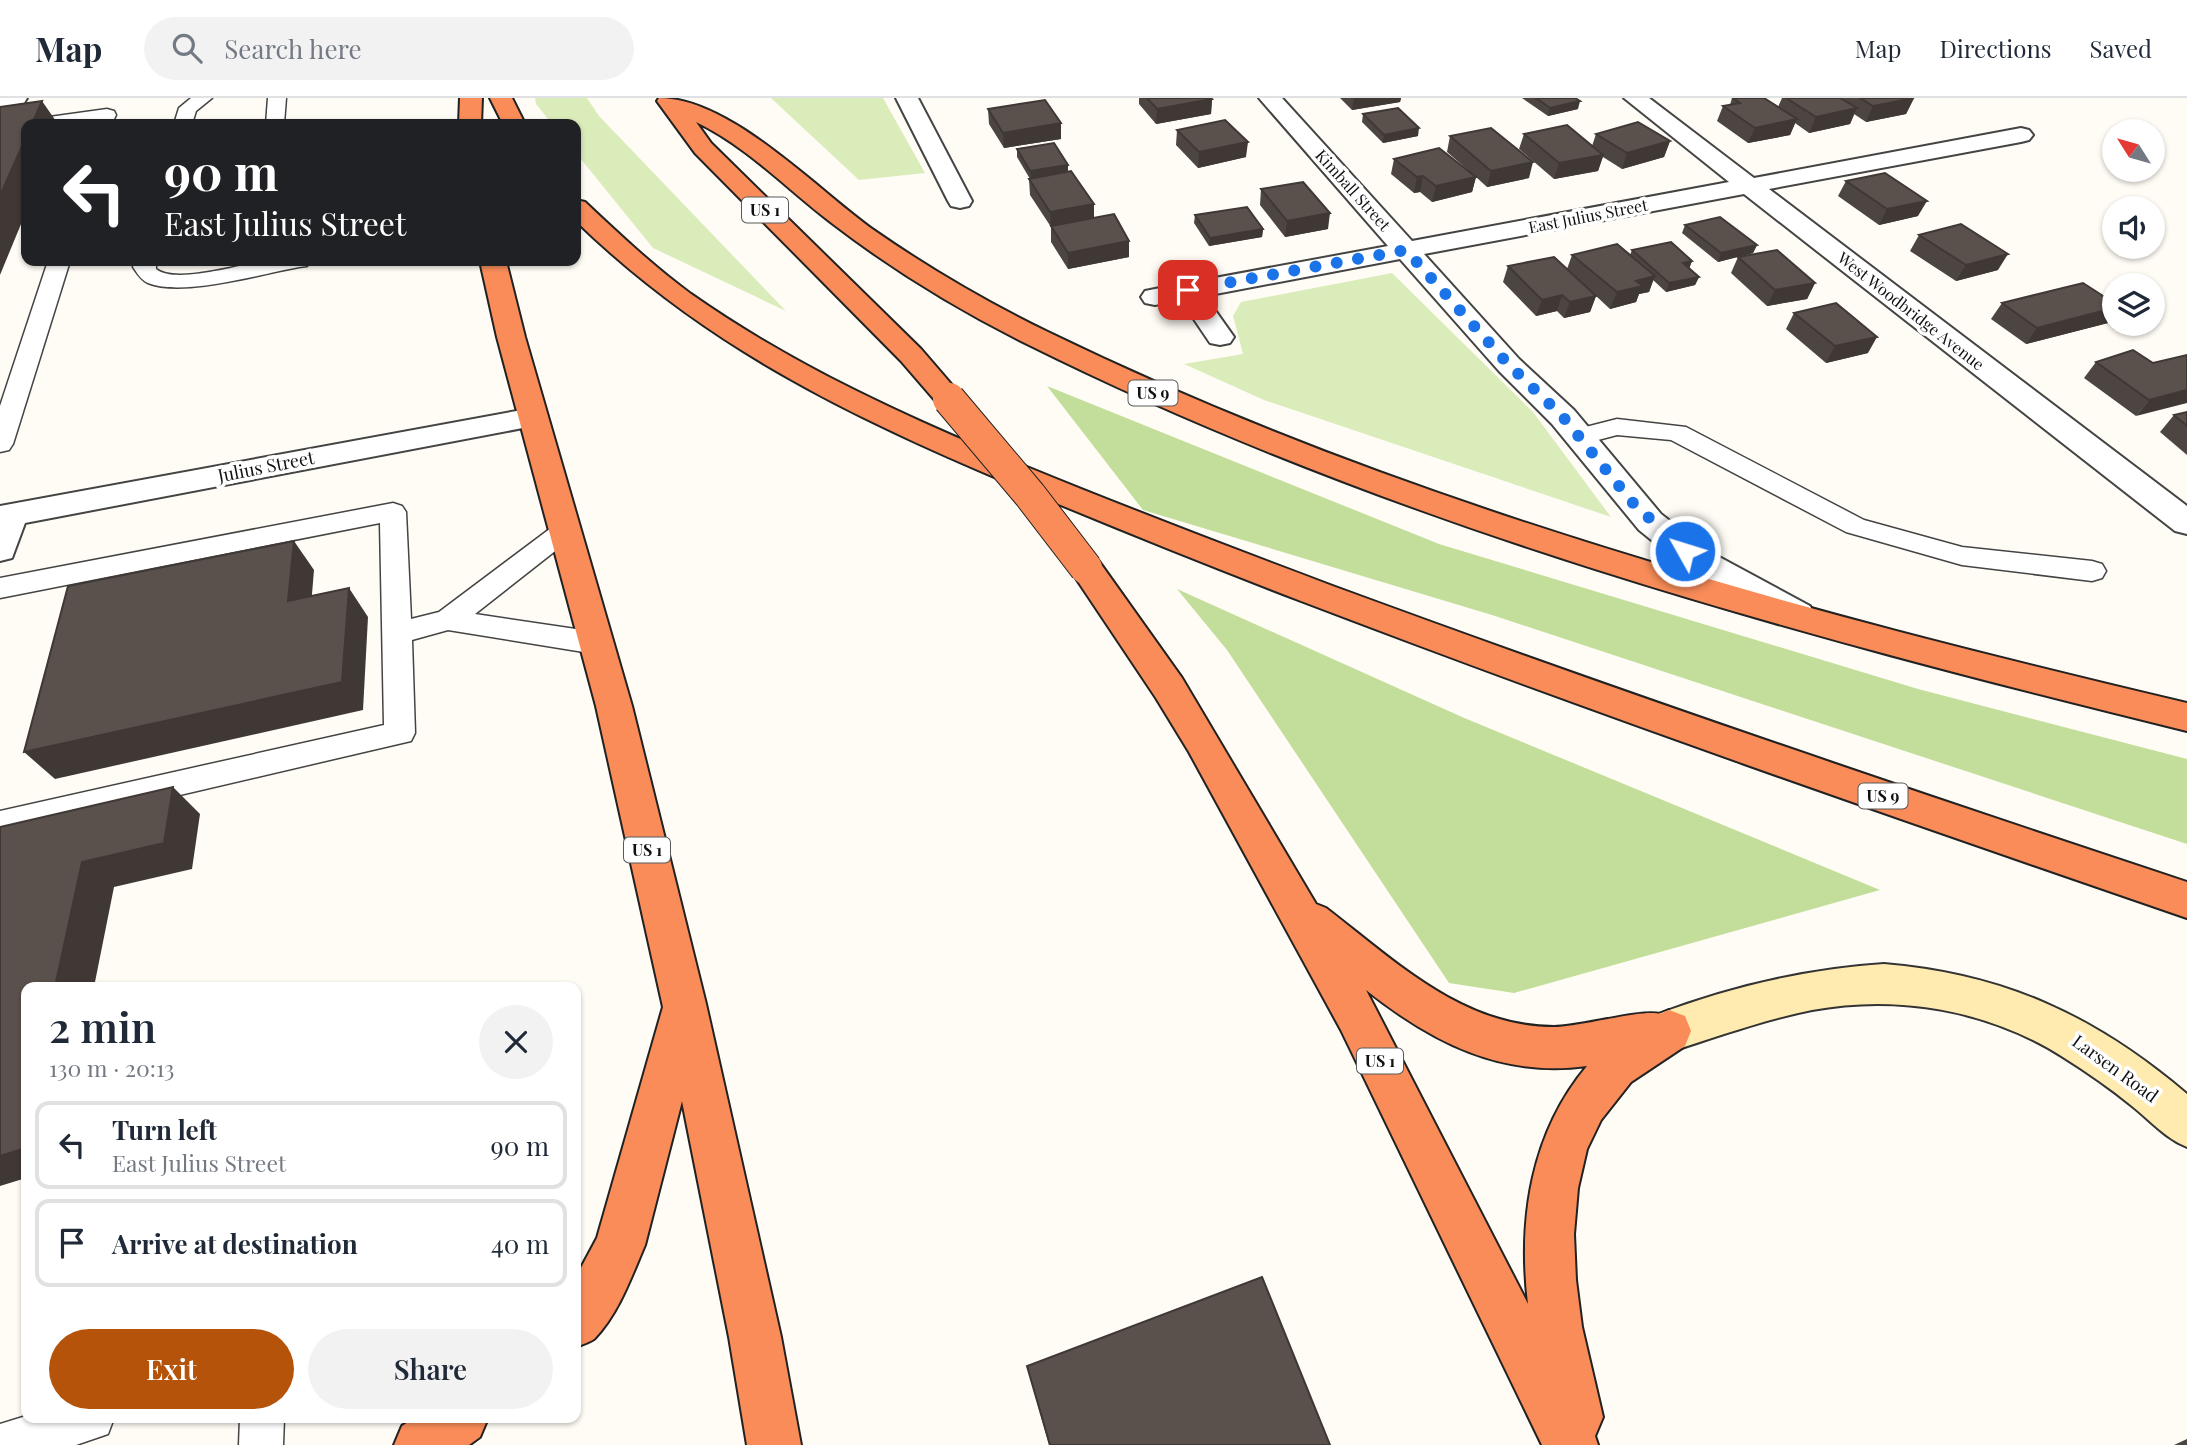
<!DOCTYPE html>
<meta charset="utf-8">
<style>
body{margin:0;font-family:"Playfair Display",serif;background:#f2f2f3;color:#1f2937;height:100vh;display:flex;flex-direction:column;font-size:26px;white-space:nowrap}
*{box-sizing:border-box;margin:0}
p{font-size:23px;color:#747a83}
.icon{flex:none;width:38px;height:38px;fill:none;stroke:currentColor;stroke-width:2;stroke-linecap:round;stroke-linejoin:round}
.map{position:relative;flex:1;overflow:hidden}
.drawer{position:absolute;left:21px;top:884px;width:560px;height:441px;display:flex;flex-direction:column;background:#fff;border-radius:14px;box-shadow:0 2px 5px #0004}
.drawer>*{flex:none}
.hud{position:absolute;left:21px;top:21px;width:560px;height:147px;border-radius:14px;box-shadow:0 2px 5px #0004;background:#202124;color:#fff;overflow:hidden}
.needle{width:46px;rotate:307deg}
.fabs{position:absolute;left:2102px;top:21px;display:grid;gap:14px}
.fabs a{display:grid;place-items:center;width:63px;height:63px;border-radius:50%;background:#fff;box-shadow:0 2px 5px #0004;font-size:35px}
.pin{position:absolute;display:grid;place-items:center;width:60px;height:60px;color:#fff;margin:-30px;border-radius:14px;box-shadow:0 4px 10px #0006}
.me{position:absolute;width:77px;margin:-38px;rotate:309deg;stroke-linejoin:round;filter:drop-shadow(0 0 5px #0008)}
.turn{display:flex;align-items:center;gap:24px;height:147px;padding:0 28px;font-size:32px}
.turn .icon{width:91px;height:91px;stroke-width:2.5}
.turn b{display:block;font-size:49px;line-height:60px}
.round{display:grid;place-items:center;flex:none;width:74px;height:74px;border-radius:37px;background:#f2f2f3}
.overview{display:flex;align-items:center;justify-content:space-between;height:119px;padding:0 28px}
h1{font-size:42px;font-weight:600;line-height:52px}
.button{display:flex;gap:14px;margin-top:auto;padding:14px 28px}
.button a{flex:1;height:80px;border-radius:42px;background:#b45309;color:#fff;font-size:28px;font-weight:600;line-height:80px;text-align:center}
.button a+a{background:#f2f2f3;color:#1f2937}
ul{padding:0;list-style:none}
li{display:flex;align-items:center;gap:21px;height:88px;margin:0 14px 10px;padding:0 14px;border:4px solid #e0e1e3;border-radius:14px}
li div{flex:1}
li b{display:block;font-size:26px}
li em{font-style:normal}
header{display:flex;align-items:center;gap:42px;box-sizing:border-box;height:98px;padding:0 35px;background:#fff;border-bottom:2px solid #e0e1e3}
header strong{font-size:33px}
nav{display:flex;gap:38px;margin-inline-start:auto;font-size:24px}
.search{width:490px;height:63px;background:#f2f2f3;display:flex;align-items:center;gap:18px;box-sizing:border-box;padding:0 24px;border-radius:38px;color:#747a83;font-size:26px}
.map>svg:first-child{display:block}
.green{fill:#dbecbb}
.forest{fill:#c2de9a}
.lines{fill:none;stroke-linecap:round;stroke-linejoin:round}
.lane-casing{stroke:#444;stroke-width:3}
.street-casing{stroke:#444;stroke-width:4}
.secondary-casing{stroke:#333;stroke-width:4}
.highway-casing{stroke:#222;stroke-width:4}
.lane{fill:#fff;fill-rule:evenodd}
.street{fill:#fff;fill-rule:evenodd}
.secondary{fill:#ffebb0;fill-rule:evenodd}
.highway{fill:#f98c58;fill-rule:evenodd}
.highway-bridge-casing{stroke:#222;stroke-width:34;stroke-linecap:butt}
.highway-bridge{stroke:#f98c58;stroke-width:32}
.wall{fill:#4d4541}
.shaded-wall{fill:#3f3835}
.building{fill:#5a504c;stroke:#3f3835;stroke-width:2}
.route{stroke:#1a73e8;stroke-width:12;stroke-dasharray:0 21.6}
.labels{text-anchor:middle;stroke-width:7;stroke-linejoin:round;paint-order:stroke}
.far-street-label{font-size:16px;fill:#111;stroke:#fff}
.shield{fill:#fff;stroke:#585858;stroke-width:2}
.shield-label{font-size:16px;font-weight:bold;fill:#111}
.street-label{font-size:18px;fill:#111;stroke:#fff}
</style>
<header>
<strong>Map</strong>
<div class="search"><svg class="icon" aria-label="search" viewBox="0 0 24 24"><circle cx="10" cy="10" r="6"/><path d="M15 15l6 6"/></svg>Search here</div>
<nav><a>Map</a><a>Directions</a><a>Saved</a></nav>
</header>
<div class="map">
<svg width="2187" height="1347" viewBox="0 0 2187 1347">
<rect width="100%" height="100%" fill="#fffcf5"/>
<g class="green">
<path d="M535 0H587L599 18 786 213 653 150 576 55V26H552L536 6Z"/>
<path d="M771 0H883L925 75 859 82Z"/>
<path d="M1392 175 1533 314 1611 419 1264 302 1184 266 1243 256 1233 218 1241 204Z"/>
</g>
<g class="forest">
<path d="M1047 288 1439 446 1918 591 2187 661V746L1492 517 1143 412Z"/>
<path d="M1177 491 1462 619 1880 792 1514 895 1449 885 1227 552Z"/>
</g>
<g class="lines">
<g class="lane-casing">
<g id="lane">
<path d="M191 0H212L196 13 192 26H174L179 10Z"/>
<path d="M268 0H286L284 26H266Z"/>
<path d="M107 11 114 13 116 17 114 21 81 26H33L42 20Z"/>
<path d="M48 163H70L13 346 9 352 0 354V308Z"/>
<path d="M134 163H156V171C175 187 242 166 265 163 280 161 296 162 310 163L307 168 299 169C261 176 183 199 148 185 141 182 137 175 133 169Z"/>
<path d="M1617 321 1686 329 1864 422 1962 449 2092 463 2102 466 2106 473 2102 480 2092 483 1962 467 1846 434 1671 342 1617 337 1579 347 1570 345 1567 339 1570 333Z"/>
<path d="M393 405 402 408 406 414 411 521 439 514 555 427 564 424 573 427 577 433 573 439 475 516 596 534 606 537 610 545 606 553 596 556 448 532 412 542 415 635 411 643 0 739V713L384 627 380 425 0 500V480Z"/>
<path d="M26 1318V1320H114L108 1336 76 1347H0V1326Z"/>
<path d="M240 1320H284L283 1347H239Z"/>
</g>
</g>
<g class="street-casing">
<g id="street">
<path d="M0 0H27L24 5 0 9Z"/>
<path d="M896 0H918L972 103 969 108 960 110 951 108 948 103Z"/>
<path d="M1259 0H1282L1412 143 1729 84 1624 0H1649L1754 80 2021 30 2029 32 2033 37 2029 42 2021 44 1769 91 2187 408V436L2175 433 1744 96 1424 156 1519 261 1574 312 1661 416 1710 454 1810 508 1815 517 1810 526 1798 530 1786 526 1686 470 1639 432 1552 326 1499 273 1400 161 1205 198 1234 239 1230 245 1220 247 1210 245 1181 202 1155 207 1145 205 1141 199 1145 193 1155 191 1388 148Z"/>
<path d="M533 310 544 312 548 319 544 326 25 425 12 460 0 463V408Z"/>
</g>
</g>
<g class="secondary-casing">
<path id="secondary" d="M1884 866C2005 876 2095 918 2187 996V1049C2165 1040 2151 1023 2132 1008 2110 990 2087 974 2063 959 1989 912 1898 896 1812 912 1763 922 1716 939 1669 954L1653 948 1647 933 1653 918C1727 890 1805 871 1884 866Z"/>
</g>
<g class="highway-casing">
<g id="highway">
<path d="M460 0H482L481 26H459Z"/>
<path d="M490 0H512L525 26H503Z"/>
<path d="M659 0C731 0 817 92 875 133 930 171 988 205 1048 234 1408 409 1799 513 2187 605V633C1792 536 1393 428 1027 246 959 212 893 172 833 126 788 92 748 49 696 24L711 45 921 251 964 301 959 307 949 310 939 307 901 263 695 55 657 3Z"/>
<path d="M576 102 585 104C619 136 653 168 691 196 795 269 910 321 1027 369 1127 410 1229 449 1330 487 1614 592 1900 689 2187 784V820C1890 718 1594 615 1301 503 1205 466 1108 427 1013 387 848 317 706 249 576 123Z"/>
<path d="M480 163H506L525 239 632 608 706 906 781 1239 801 1347H747L729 1239 682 1003 645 1147C632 1177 619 1215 595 1240 591 1244 582 1246 576 1249V1179L597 1140 663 909 596 608 497 239Z"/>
<path d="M1086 458 1098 462 1182 580 1316 806 1326 810C1395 863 1462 929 1554 929 1580 929 1641 911 1660 916L1669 912 1685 918 1691 933 1685 948 1631 984 1601 1022 1587 1051 1578 1090 1574 1136 1576 1182 1582 1229 1603 1319 1595 1338 1598 1347H1542L1341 932 1189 654 1156 600 1069 470 1074 462ZM1366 892C1432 944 1501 980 1587 968 1531 1035 1518 1121 1528 1206Z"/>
<path d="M414 1320H488L480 1339 469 1347H394L402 1328Z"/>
</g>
</g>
<use href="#lane" class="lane"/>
<use href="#street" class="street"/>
<use href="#secondary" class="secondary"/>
<use href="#highway" class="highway"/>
<g class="highway-bridge-casing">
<path id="highway-bridge" d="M949 301 1030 397 1086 470"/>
</g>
<use href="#highway-bridge" class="highway-bridge"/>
</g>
<g class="wall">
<path d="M1139 0H1211L1212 1 1211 16 1156 26 1139 6Z"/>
<path d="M1340 0H1401L1400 4 1352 12Z"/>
<path d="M1522 0H1575L1578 11 1548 18Z"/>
<path d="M1732 0 1778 9 1782 0H1914L1906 16 1866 24 1854 16 1850 26 1809 35 1795 25 1790 37 1748 45 1717 23 1723 8 1730 7Z"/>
<path d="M988 11 1061 41 1004 50 989 26Z"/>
<path d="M1363 16 1418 38 1383 45 1362 24Z"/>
<path d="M1177 32 1246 59 1198 70 1176 47Z"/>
<path d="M1524 36 1592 48 1596 36 1670 43 1664 59 1622 71 1603 59 1598 73 1554 81 1519 51Z"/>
<path d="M1450 38 1529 80 1487 89 1476 79 1472 94 1432 104 1420 94 1414 95 1391 76 1394 61 1468 72 1447 54Z"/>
<path d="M1017 51 1068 74 1094 120 1129 159 1068 171 1051 144V129L1030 97 1029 81H1030L1017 59Z"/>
<path d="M1846 83 1918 118 1879 127 1838 98Z"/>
<path d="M1261 91 1328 131 1285 139 1260 107Z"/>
<path d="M1195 117 1263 131 1262 139 1209 148 1194 125Z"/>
<path d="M1685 127 1757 147 1753 155 1718 164 1682 135Z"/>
<path d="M1919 137 1998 172 1956 183 1910 153Z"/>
<path d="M1632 152 1692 163 1689 170 1699 179 1695 187 1666 194 1653 182 1649 194 1639 196 1636 204 1610 211 1596 198 1590 214 1564 220 1557 213 1536 218 1503 184 1508 168 1567 171 1572 157H1630Z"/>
<path d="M1738 159 1815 185 1807 201 1767 208 1731 175Z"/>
<path d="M2002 205 2108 225 2026 246 1991 221Z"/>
<path d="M1794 215 1868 255 1826 265 1786 231Z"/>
<path d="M2187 257 2136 318 2084 280 2096 264 2153 265Z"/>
<path d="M2187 314V357L2160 334 2174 317Z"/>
<path d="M1027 1268 1330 1347H1049Z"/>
<path d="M2187 1341V1347H2174Z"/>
</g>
<g class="shaded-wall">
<path d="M1354 0H1401L1400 4 1352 12Z"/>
<path d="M1914 0 1906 16 1866 24 1873 8Z"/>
<path d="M1212 1 1211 16 1156 26 1157 11Z"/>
<path d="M42 3 58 26H32Z"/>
<path d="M1580 3 1578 11 1548 18 1550 10Z"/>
<path d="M1857 10 1850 26 1809 35 1816 19Z"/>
<path d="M1797 21 1790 37 1748 45 1755 30Z"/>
<path d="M1061 25V41L1004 50 1003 35Z"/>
<path d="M1419 30 1418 38 1383 45 1384 37Z"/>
<path d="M26 39V114L0 177V98Z"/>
<path d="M1670 43 1664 59 1622 71 1627 55Z"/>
<path d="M1248 44 1246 59 1198 70 1199 54Z"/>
<path d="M1603 57 1598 73 1554 81 1559 65Z"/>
<path d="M1533 64 1529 80 1487 89 1491 73Z"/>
<path d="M1068 67V75L1031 81 1030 73Z"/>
<path d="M1423 78 1420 94 1414 95 1417 79Z"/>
<path d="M1476 79 1472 94 1432 104 1436 88Z"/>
<path d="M1927 103 1918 118 1879 127 1887 111Z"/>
<path d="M1094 106V121L1051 130 1050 114Z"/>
<path d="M1330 115 1328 131 1285 139 1287 123Z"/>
<path d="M1263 131 1262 139 1209 148 1210 140Z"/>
<path d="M1129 143V159L1068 171V155Z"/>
<path d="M1757 147 1753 155 1718 164 1721 155Z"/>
<path d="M2008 156 1998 172 1956 183 1966 167Z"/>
<path d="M1692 163 1689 171 1683 165Z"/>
<path d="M1655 178 1649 194 1639 196 1636 204 1610 211 1617 194 1636 183Z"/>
<path d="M1699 179 1695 187 1666 194 1669 185Z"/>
<path d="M1815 185 1807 201 1767 208 1775 192Z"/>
<path d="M1562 197 1557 213 1536 218 1542 202Z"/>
<path d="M1596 198 1590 214 1564 220 1570 204Z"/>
<path d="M2114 210V216L2108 225 2026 246 2037 230Z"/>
<path d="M1877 239 1868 255 1826 265 1835 248Z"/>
<path d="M2187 292V305L2136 318 2149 302Z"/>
<path d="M294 443 314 472 309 532 288 503Z"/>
<path d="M349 490 368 519 363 612 55 681 24 654Z"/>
<path d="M173 689 200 716 192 771 114 789 94 889H55L82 764Z"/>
<path d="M26 1050V1080L0 1088V1058Z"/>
</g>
<g class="building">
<path d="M1147 0H1211L1212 1 1157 11Z"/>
<path d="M1536 0H1575L1580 3 1550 10Z"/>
<path d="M1733 0H1764L1797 21 1755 30 1723 8 1740 5Z"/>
<path d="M1786 0H1840L1857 10 1816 19Z"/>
<path d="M1860 0H1914L1873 8Z"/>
<path d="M1045 2 1061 25 1003 35 988 11Z"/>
<path d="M42 3 32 26H26V39L0 98V9Z"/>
<path d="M1398 10 1419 30 1384 37 1363 16Z"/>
<path d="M1225 22 1248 44 1199 54 1177 32Z"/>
<path d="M1638 24 1670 43 1627 55 1596 36Z"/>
<path d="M1567 27 1603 57 1559 65 1524 36Z"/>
<path d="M1491 30 1533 64 1491 73 1450 38Z"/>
<path d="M1054 45 1068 67 1030 73 1017 51Z"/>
<path d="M1439 50 1476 79 1436 88 1423 78 1417 79 1394 61Z"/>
<path d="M1071 73 1094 106 1050 114 1029 81Z"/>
<path d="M1885 75 1927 103 1887 111 1846 83Z"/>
<path d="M1303 84 1330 115 1287 123 1261 91Z"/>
<path d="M1247 109 1263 131 1210 140 1195 117Z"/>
<path d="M1114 116 1129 143 1068 155 1051 128Z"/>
<path d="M1720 119 1757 147 1721 155 1685 127Z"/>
<path d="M1961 126 2008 156 1966 167 1919 137Z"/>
<path d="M1671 144 1692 163 1683 165 1699 179 1669 185 1632 152Z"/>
<path d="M1617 146 1655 178 1636 183 1643 188 1617 194 1572 157Z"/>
<path d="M1777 152 1815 185 1775 192 1738 159Z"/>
<path d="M1554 159 1596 198 1570 204 1562 197 1542 202 1508 168Z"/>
<path d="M2083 185 2114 205V210L2037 230 2002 205Z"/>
<path d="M1836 205 1877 239 1835 248 1794 215Z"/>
<path d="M2133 252 2153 265 2187 257V292L2149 302 2096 264Z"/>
<path d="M2187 314V328L2174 317Z"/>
<path d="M294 443 288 503 349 490 342 584 24 654 68 488Z"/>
<path d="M173 689 164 745 82 764 55 889H26V1050L0 1058V729Z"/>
<path d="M1262 1179 1330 1347H1050L1027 1268Z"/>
</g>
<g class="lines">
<path class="route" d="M1188 192 1406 152 1509 267 1563 319 1632 404 1685 453"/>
</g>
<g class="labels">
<g class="far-street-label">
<text transform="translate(1353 92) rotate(48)" y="6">Kimball Street</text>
<text transform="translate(1588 118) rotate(-11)" y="6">East Julius Street</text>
<text transform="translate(1911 213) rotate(38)" y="6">West Woodbridge Avenue</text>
</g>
<g class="shield">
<rect x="742" y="99.5" width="46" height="25" rx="5"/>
<rect x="1128.5" y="282.5" width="49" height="25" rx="5"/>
<rect x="1858.5" y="685.5" width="49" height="25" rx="5"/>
<rect x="624" y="739.5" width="46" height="25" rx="5"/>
<rect x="1357" y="950.5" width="46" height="25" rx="5"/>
</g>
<g class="shield-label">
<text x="765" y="118">US 1</text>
<text x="1153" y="301">US 9</text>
<text x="1883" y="704">US 9</text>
<text x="647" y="758">US 1</text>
<text x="1380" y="969">US 1</text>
</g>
<g class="street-label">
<text transform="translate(266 369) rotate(-11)" y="6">Julius Street</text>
<text transform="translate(2115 971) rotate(36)" y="6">Larsen Road</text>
</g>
</g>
</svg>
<div class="fabs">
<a><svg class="needle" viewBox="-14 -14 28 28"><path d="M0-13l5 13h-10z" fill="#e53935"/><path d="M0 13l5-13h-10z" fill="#747a83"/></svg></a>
<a><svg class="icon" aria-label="sound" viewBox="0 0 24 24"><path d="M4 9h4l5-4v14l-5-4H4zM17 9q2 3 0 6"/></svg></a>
<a><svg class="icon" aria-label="layers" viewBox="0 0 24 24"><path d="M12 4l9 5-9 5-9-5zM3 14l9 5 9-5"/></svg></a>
</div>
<div class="pin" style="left:1188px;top:192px;background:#d93025"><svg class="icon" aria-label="arrive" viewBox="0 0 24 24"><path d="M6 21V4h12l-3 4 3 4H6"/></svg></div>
<svg class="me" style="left:1685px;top:453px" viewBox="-20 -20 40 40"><circle r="17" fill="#1a73e8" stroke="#fff" stroke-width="3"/><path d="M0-11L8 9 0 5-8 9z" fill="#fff"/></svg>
<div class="hud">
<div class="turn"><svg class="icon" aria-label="left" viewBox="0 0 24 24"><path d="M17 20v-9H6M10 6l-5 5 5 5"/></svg><div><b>90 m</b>East Julius Street</div></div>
</div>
<section class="drawer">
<div class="overview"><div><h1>2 min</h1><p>130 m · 20:13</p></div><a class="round"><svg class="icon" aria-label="close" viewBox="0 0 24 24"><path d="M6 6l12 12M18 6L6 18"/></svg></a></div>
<ul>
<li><svg class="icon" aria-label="left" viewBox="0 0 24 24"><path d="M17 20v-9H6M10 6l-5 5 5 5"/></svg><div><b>Turn left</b><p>East Julius Street</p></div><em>90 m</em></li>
<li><svg class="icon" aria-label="arrive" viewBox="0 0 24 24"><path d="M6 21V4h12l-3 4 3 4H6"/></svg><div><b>Arrive at destination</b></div><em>40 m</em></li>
</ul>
<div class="button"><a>Exit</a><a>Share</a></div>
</section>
</div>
